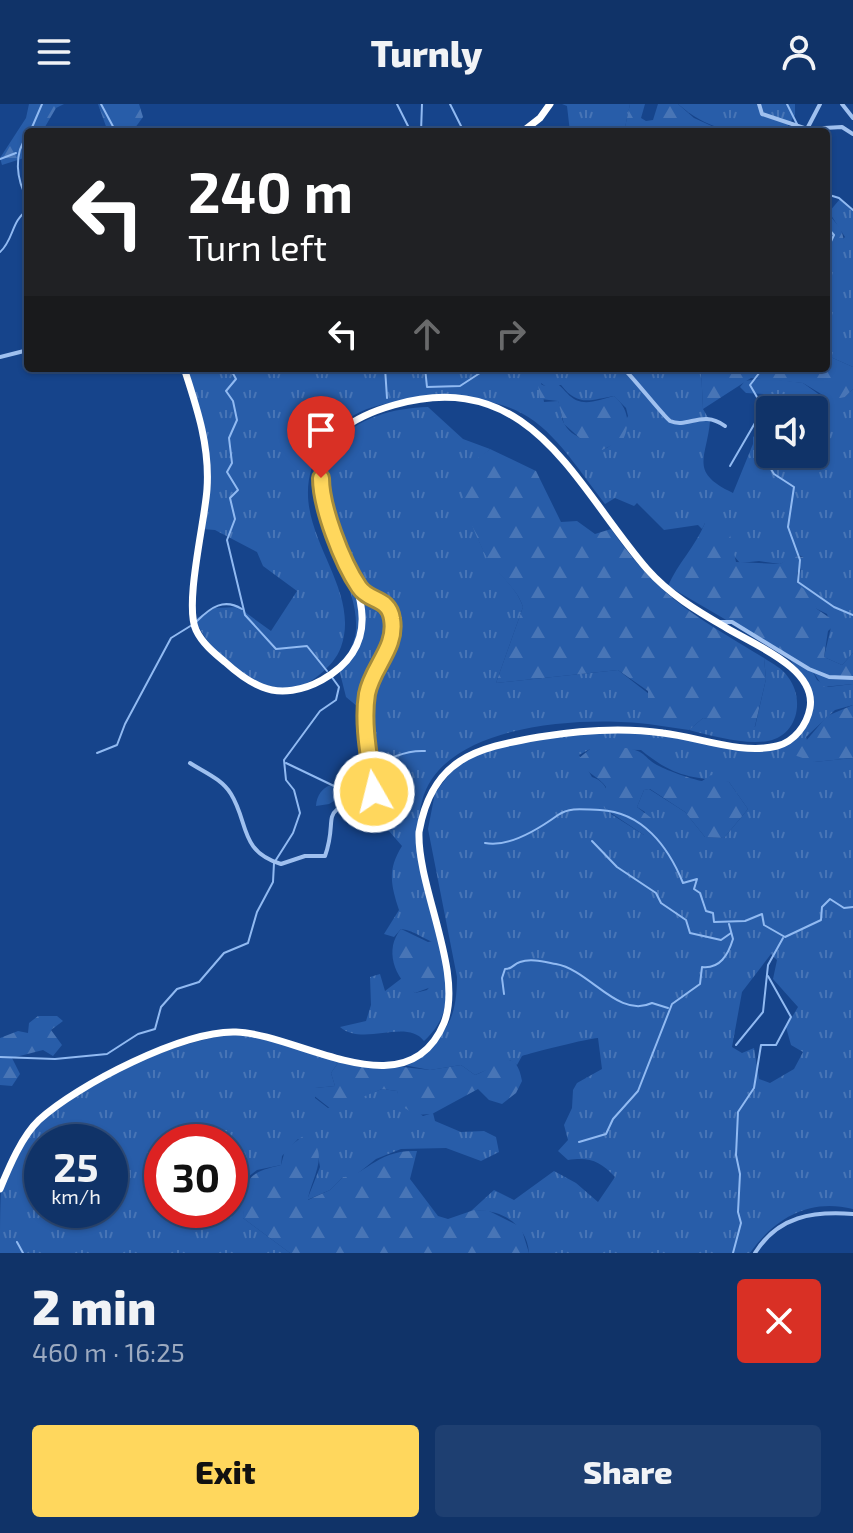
<!DOCTYPE html>
<meta charset="utf-8">
<style>
body{margin:0;font-family:"Exo 2",sans-serif;background:#1e3f71;color:#f1f3f6;height:100vh;display:flex;flex-direction:column;font-size:30px;white-space:nowrap}
*{box-sizing:border-box;margin:0}
p{font-size:26px;color:#9caac0}
.icon{flex:none;width:44px;height:44px;fill:none;stroke:currentColor;stroke-width:2;stroke-linecap:round;stroke-linejoin:round}
.map{position:relative;height:1149px;overflow:hidden}
.side{display:flex;flex-direction:column;background:#103368;flex:1}
.side>*{flex:none}
.guide{position:absolute;left:24px;top:24px;width:806px;height:244px;border-radius:8px;box-shadow:0 2px 6px #0004,0 0 0 2px #304e7c;background:#202124;color:#fff;overflow:hidden}
.controls{position:absolute;left:756px;top:292px;display:grid;gap:16px}
.controls a{display:grid;place-items:center;width:72px;height:72px;border-radius:8px;background:#103368;box-shadow:0 2px 6px #0004,0 0 0 2px #304e7c;font-size:40px}
.speed{position:absolute;left:24px;top:1020px;display:flex;gap:16px;font-size:40px;font-weight:700;text-align:center}
.speed>*{display:grid;place-content:center;width:104px;height:104px;border-radius:50%;background:#103368;box-shadow:0 2px 6px #0004,0 0 0 2px #304e7c;line-height:1}
.speed small{font-size:20px;font-weight:400}
.speed .limit{border:12px solid #d22;background:#fff;color:#111}
.pin{position:absolute;display:grid;place-items:center;width:68px;height:68px;color:#fff;margin:-82px -34px;border-radius:50% 50% 50% 0;rotate:-45deg;box-shadow:0 0 8px #0007}
.pin .icon{rotate:45deg}
.me{position:absolute;width:88px;margin:-44px;rotate:352deg;stroke-linejoin:round;filter:drop-shadow(0 0 6px #0008)}
.turn{display:flex;align-items:center;gap:28px;height:168px;padding:0 32px;font-size:36px}
.turn .icon{width:104px;height:104px;stroke-width:2.5}
.turn b{display:block;font-size:56px;line-height:68px}
.lanes{display:flex;align-items:center;height:76px;padding:0 32px;background:#0003;justify-content:center;gap:40px;direction:ltr}
.lanes .off{opacity:.35}
.round{display:grid;place-items:center;flex:none;width:84px;height:84px;border-radius:8px;background:#1e3f71}
.summary{display:flex;align-items:center;justify-content:space-between;height:136px;padding:0 32px}
h1{font-size:48px;font-weight:800;line-height:60px}
.cta{display:flex;gap:16px;margin-top:auto;padding:16px 32px}
.cta a{flex:1;height:92px;border-radius:8px;background:#ffd75d;color:#111;font-size:32px;font-weight:800;line-height:92px;text-align:center}
.cta a+a{background:#1e3f71;color:#f1f3f6}
header{display:flex;justify-content:space-between;align-items:center;height:104px;padding:0 32px;background:#103368;font-size:36px;font-weight:800}
.map>svg:first-child{display:block}
.grass{fill:url(#grass-tufts);fill-rule:evenodd}
.forest{fill:url(#forest-firs)}
.lines{fill:none;stroke-linecap:round;stroke-linejoin:round}
.stream{stroke:#91baf2;stroke-width:2}
.street{stroke:#9fc0ef;stroke-width:4}
.highway{stroke:#fff;stroke-width:7}
.route-casing{stroke:#a68c3c;stroke-width:20}
.route{stroke:#ffd75d;stroke-width:14}
</style>
<header><svg class="icon" aria-label="menu" viewBox="0 0 24 24"><path d="M4 6h16M4 12h16M4 18h16"/></svg>Turnly<svg class="icon" aria-label="person" viewBox="0 0 24 24"><circle cx="12" cy="8" r="4"/><path d="M4 21q1-7 8-7t8 7"/></svg></header>
<div class="map">
<svg width="853" height="1149" viewBox="0 0 853 1149">
<defs>
<pattern id="grass-tufts" width="24" height="20" patternUnits="userSpaceOnUse" patternTransform="scale(2)"><rect width="24" height="20" fill="#285da9"/><path d="M3 7l-1-3M5 7V3M7 7l1-3M15 17l-1-3M17 17v-4M19 17l1-3" fill="none" stroke="#4875b6"/></pattern>
<pattern id="forest-firs" width="22" height="20" patternUnits="userSpaceOnUse" patternTransform="scale(2)"><rect width="22" height="20" fill="#285da9"/><path d="M5 1l3.5 6h-7zM16 11l3.5 6h-7z" fill="#4875b6"/></pattern>
</defs>
<rect width="100%" height="100%" fill="#16448b"/>
<g class="grass">
<path d="M562 0H630L624 28H570L567 2Z"/>
<path d="M678 0H795V11L784 28C739 28 714 31 678 0Z"/>
<path d="M840 95 853 106V263L826 251V148H831L845 133 829 108Z"/>
<path d="M188 264H701L703 305 710 317C707 354 688 368 733 389L753 340V333L766 323 770 314V350H814V306H773L779 291 746 289 740 283 745 277 763 274 803 279 824 294 845 293 853 285V549L842 561 824 553 831 523 827 510 817 505 798 481 803 453 799 451 780 460 759 457 740 459 705 419 702 425 698 421 664 426 637 399 634 402 615 394 605 400C551 329 533 290 436 295 390 297 352 299 324 340 272 415 365 475 341 543 337 554 329 563 319 571 275 609 213 557 195 515L215 504 238 503 271 527 297 487 263 462 257 448 215 426 203 425 205 333ZM541 279 545 282 561 281C578 303 590 296 614 292L626 304 628 312C616 333 611 358 585 337 578 332 570 330 565 321 560 314 562 305 558 297L544 298Z"/>
<path d="M428 303 463 335 490 345 466 367C468 399 471 429 490 457 501 473 517 484 523 503L496 579 618 566 649 590 648 620C583 612 442 619 422 697 411 736 434 801 443 841 427 839 416 826 401 825L394 833 384 830 399 806C391 781 387 766 402 742L389 727 377 699 371 700 362 680 329 700 316 702C318 679 337 680 355 672L364 657 358 603 346 593 339 565C346 553 355 540 356 526 360 460 282 408 335 341 356 313 395 304 428 303Z"/>
<path d="M764 554C773 560 782 564 788 573 805 595 798 631 768 637 745 641 712 632 689 626L703 614 755 623 766 575Z"/>
<path d="M790 555 812 566 817 576 828 583 853 580V601L835 606 806 633 814 658 853 654V1105C809 1094 775 1114 750 1149H529C527 1119 499 1104 471 1107L494 1086 514 1096 554 1067 576 1079 598 1098 615 1073C600 1057 590 1053 568 1056L558 1047 568 1036 564 1021 572 1004 573 986 577 979 602 965 598 934C594 933 530 949 522 952L517 961 510 956 475 971 461 961 430 966 398 960C440 937 457 925 457 873L428 725 435 689 460 656 511 637 621 625 757 647 785 643 810 605 806 580ZM590 645 641 646C674 673 689 673 729 678L748 705 724 734 705 733 685 708 649 685 644 686 637 703 645 708 644 731 611 710C608 693 610 679 592 673L579 651ZM771 850 777 856 773 875 798 903 786 923 791 941 803 948 794 965 770 979 759 975 754 944 742 949 732 943 742 888Z"/>
<path d="M447 862C448 893 448 915 424 937 406 914 363 943 340 923L366 917 371 901 370 873 380 870 385 887 402 874 415 889 427 886Z"/>
<path d="M229 931 256 932 340 956 331 969 335 982 315 984V994L328 1004 382 985 397 987 400 995 423 1012 433 1009 435 1017 461 1028 484 1027 496 1033 499 1048 481 1057 446 1044 401 1045 376 1055 352 1074 343 1073 330 1086 307 1096 320 1063 317 1045 298 1035 282 1052 281 1061 257 1066 248 1073 243 1114 290 1149H0C0 1130 0 1105 1 1087 9 1062 25 1031 45 1014 90 975 171 939 229 931ZM42 1038H110V1106H42ZM162 1038H230V1106H162Z"/>
</g>
<g class="forest">
<path d="M29 0H64L56 4 42 28H28L27 53 2 61 0 54 26 14Z"/>
<path d="M98 0H139L143 13 132 28H108Z"/>
<path d="M630 0H645L641 14 646 17 653 16 658 0H678L694 14 725 28H624Z"/>
<path d="M826 107 841 125 845 140 831 149 826 148Z"/>
<path d="M826 251 853 263V285L845 293 831 296 803 279 751 274 703 305 701 264H826Z"/>
<path d="M551 278C560 280 561 283 567 289 581 305 597 296 614 292 628 304 631 319 623 336L602 346 591 344 564 320 558 297 540 295 538 279 545 282Z"/>
<path d="M490 345 536 367 561 418 577 417 595 430 611 425C659 494 694 511 764 554L766 575 754 626 703 614 689 626 648 620V587L618 566 496 579 523 503C517 484 500 473 489 457 478 439 455 387 466 366 471 358 483 351 490 345Z"/>
<path d="M715 417 728 422 736 458 780 460 793 452 803 453 805 459 797 469 798 481 809 488 817 505 837 519 828 527 824 553 842 561 853 549V580L823 583 812 566 668 482C678 459 695 443 705 419Z"/>
<path d="M853 601V654L814 658 794 651 827 612Z"/>
<path d="M626 644C647 647 644 655 659 662 666 666 694 676 702 677L711 671 729 678 748 705 724 734 705 733 685 708 650 685 644 686 637 703 659 720 651 731H644L605 705 602 700 606 683C599 672 584 669 578 655L590 645Z"/>
<path d="M401 825 428 838 438 836 447 862 434 882 415 889C394 874 384 845 401 825Z"/>
<path d="M38 912H57L63 917 51 926 62 941 53 952 43 946 12 954 20 970 12 982 0 981V934L18 927 28 929 29 919Z"/>
<path d="M340 956 430 966 461 961 475 971C495 964 515 938 522 977L516 989 502 1000 489 996 478 985 432 1010 416 1011 400 1001 397 987 382 985 348 999 345 1006 336 1009 313 991 315 984 335 982 331 969Z"/>
<path d="M303 1032C335 1044 309 1078 308 1096L330 1086 343 1073C363 1074 376 1045 417 1047L410 1075 438 1112 448 1115 474 1106 489 1107 521 1123 529 1149H290L243 1114C246 1077 242 1070 281 1061L285 1046Z"/>
</g>
<g class="lines">
<g class="stream">
<path d="M101 0 116 28"/>
<path d="M397 0 410 26"/>
<path d="M450 0 464 28"/>
<path d="M787 0 801 28"/>
<path d="M30 28 42 0"/>
<path d="M421 28 422 0"/>
<path d="M28 31C13 49 16 76 28 96"/>
<path d="M0 55 16 49"/>
<path d="M826 90 839 94 853 106"/>
<path d="M826 122 834 131 826 148"/>
<path d="M0 148C14 136 11 116 28 106"/>
<path d="M230 264 236 275 226 287 233 297 237 316 229 334 232 359 227 368 238 386 230 394 235 415 227 436 245 511 276 545 307 542 327 567"/>
<path d="M385 264 387 294"/>
<path d="M425 264 427 283 460 282 483 267"/>
<path d="M763 264 750 281 761 300 760 340 769 362 774 370 794 383 788 423 800 456 798 478 834 503 853 511"/>
<path d="M730 362 759 312"/>
<path d="M197 517C211 503 224 494 242 505"/>
<path d="M97 649 117 641 125 620 171 534 192 521"/>
<path d="M286 659 334 682C366 674 390 645 425 647"/>
<path d="M592 737 617 763 656 789 661 799 686 816 690 829 721 836 731 829"/>
<path d="M485 739C509 744 540 724 558 711 571 702 586 706 600 706 642 708 668 742 683 779L697 775 694 785 700 789 706 807 713 809 714 818 745 817 762 810 764 821 785 833 821 816 822 803 830 795 844 804 853 803"/>
<path d="M504 890 502 874 505 865C513 865 513 860 520 858 531 854 545 858 556 860 590 866 618 915 652 899L668 904"/>
<path d="M736 941 763 908 768 861 783 834"/>
<path d="M0 953 55 955 107 950 138 930 155 925 161 903 177 885 199 878 224 849 248 839 257 808 273 778 274 759 293 729 300 709 294 686 286 676 284 656 320 607 336 596 339 583 331 572"/>
<path d="M579 1038 606 1030 613 1015 638 987 672 900 700 880 702 863C720 865 728 851 733 835L729 820"/>
<path d="M17 1138 23 1149"/>
<path d="M733 1149 741 1119 738 1108 740 1070 736 1051 738 1008 754 984 761 941H776L791 913 768 872"/>
</g>
<g class="street">
<path d="M759 0 762 10 807 25 820 0"/>
<path d="M842 0 853 14"/>
<path d="M807 25 842 23 853 30"/>
<path d="M0 253 28 246"/>
<path d="M623 264C632 272 665 314 670 317 688 325 702 305 725 322"/>
<path d="M721 518H732L809 565 829 573 853 574"/>
<path d="M190 659C204 668 222 675 231 690 249 719 239 747 281 760L305 752H325C340 711 314 706 370 696 377 684 365 614 367 592 371 555 406 542 386 499L360 485"/>
<path d="M755 1149C778 1112 813 1107 853 1110"/>
</g>
<g class="highway">
<path d="M221 28H264"/>
<path d="M522 28 540 14 550 0"/>
<path d="M0 1085C9 1063 22 1032 39 1016 77 981 184 926 236 928 299 930 407 1008 444 919 464 869 417 783 419 728 432 655 475 644 539 633 581 626 621 623 663 629 698 633 742 651 777 642 794 638 807 621 810 604 817 564 752 540 725 523 697 507 669 490 647 465 574 380 531 262 394 301 208 354 452 503 322 576 304 586 281 591 262 583 249 578 236 568 225 558 214 549 202 539 196 526 184 500 205 417 207 385 210 342 197 304 184 264"/>
</g>
</g>
<g class="lines">
<g class="route-casing">
<path id="route" d="M321 374C321 403 342 458 359 483 369 498 389 493 392 515 397 544 372 563 367 590 362 621 370 657 374 688"/>
</g>
<use href="#route" class="route"/>
</g>
</svg>
<div class="controls">
<a><svg class="icon" aria-label="sound" viewBox="0 0 24 24"><path d="M4 9h4l5-4v14l-5-4H4zM17 9q2 3 0 6"/></svg></a>
</div>
<div class="speed"><div>25<small>km/h</small></div><div class="limit">30</div></div>
<div class="pin" style="left:321px;top:374px;background:#d93025"><svg class="icon" aria-label="arrive" viewBox="0 0 24 24"><path d="M6 21V4h12l-3 4 3 4H6"/></svg></div>
<svg class="me" style="left:374px;top:688px" viewBox="-20 -20 40 40"><circle r="17" fill="#ffd75d" stroke="#fff" stroke-width="3"/><path d="M0-11L8 9 0 5-8 9z" fill="#fff"/></svg>
<div class="guide">
<div class="turn"><svg class="icon" aria-label="left" viewBox="0 0 24 24"><path d="M17 20v-9H6M10 6l-5 5 5 5"/></svg><div><b>240 m</b>Turn left</div></div>
<div class="lanes"><svg class="icon" aria-label="left" viewBox="0 0 24 24"><path d="M17 20v-9H6M10 6l-5 5 5 5"/></svg><svg class="icon off" aria-label="ahead" viewBox="0 0 24 24"><path d="M12 20V5M6 11l6-6 6 6"/></svg><svg class="icon off" aria-label="right" viewBox="0 0 24 24"><path d="M7 20v-9h11M14 6l5 5-5 5"/></svg></div>
</div>
</div>
<section class="side">
<div class="summary"><div><h1>2 min</h1><p>460 m · 16:25</p></div><a class="round" style="background:#d93025;color:#fff"><svg class="icon" aria-label="close" viewBox="0 0 24 24"><path d="M6 6l12 12M18 6L6 18"/></svg></a></div>
<div class="cta"><a>Exit</a><a>Share</a></div>
</section>
